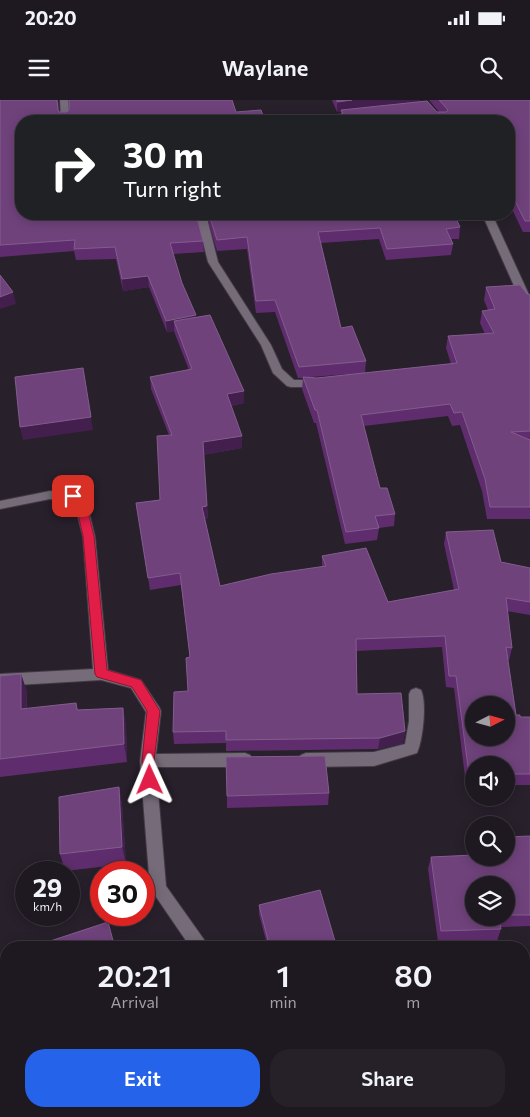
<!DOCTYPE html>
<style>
body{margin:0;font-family:Commissioner,sans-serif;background:#262129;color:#f1f3f6;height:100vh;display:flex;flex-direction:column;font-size:19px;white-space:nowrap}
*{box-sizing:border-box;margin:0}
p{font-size:16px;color:#a1a0a5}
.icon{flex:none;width:28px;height:28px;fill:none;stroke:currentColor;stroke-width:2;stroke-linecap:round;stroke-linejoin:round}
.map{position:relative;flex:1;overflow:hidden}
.details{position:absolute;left:0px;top:841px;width:530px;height:176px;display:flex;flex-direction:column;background:#1e1820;border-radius:20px 20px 0 0;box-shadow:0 2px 12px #0003,0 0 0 1px #3c373e}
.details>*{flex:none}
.banner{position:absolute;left:15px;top:15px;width:500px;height:105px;border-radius:20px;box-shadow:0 2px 12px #0003,0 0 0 1px #3c373e;background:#202124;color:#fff;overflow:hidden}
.needle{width:32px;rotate:84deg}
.controls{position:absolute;left:465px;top:596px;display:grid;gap:10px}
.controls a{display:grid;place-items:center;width:50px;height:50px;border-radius:50%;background:#1e1820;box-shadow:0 2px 12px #0003,0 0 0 1px #3c373e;font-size:25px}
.speed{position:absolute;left:15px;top:761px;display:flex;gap:10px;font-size:25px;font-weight:700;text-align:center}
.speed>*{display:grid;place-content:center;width:65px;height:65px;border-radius:50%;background:#1e1820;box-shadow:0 2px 12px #0003,0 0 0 1px #3c373e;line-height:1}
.speed small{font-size:12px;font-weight:400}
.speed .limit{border:8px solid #d22;background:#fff;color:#111}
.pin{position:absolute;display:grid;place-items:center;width:42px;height:42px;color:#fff;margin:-21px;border-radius:10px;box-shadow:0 2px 8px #0006}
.me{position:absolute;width:55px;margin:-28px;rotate:359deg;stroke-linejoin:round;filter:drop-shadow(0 0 4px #0008)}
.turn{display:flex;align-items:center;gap:18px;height:105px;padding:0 25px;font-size:22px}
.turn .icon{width:65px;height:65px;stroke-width:2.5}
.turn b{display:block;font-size:35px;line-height:42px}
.eta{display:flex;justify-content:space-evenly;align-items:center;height:85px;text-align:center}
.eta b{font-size:30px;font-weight:600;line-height:35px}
.button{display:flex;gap:10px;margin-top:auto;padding:10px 25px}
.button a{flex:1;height:58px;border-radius:20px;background:#2563eb;color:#fff;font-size:20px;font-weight:600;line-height:58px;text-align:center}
.button a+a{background:#262129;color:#f1f3f6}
.status{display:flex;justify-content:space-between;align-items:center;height:35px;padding:0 25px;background:#1e1820;direction:ltr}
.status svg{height:14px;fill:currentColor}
header{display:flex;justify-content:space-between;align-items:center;height:65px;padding:0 25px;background:#1e1820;font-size:22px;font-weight:600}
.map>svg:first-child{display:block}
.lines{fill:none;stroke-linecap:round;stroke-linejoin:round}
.minor-casing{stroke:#423b44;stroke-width:2}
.minor{fill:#766c79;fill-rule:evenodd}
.wall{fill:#5f2d6d;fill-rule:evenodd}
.shaded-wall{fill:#421f4d}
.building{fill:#6f427b;stroke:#835c8e;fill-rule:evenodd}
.route{fill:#e11d48;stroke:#92132f}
</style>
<div class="status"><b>20:20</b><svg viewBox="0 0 49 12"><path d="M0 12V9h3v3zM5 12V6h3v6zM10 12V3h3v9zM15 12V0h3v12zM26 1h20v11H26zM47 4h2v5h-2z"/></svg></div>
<header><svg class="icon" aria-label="menu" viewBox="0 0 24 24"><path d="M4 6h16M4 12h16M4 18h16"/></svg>Waylane<svg class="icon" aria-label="search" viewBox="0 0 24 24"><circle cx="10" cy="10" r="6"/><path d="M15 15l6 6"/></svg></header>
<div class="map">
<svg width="530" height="1017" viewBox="0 0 530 1017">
<rect width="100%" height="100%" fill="#28202b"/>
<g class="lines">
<g class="minor-casing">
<g id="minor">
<path d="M60 0H68L69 21H61Z"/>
<path d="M196 114H206L218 162 271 245 282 269 294 280H320L326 284 324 287H291L287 286 273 273 261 245 208 162Z"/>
<path d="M482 114H492L530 197V206L526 205 519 197Z"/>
<path d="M50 391 77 393 88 408 95 437 108 570 141 580 159 607 161 611 156 654 245 653 250 655 253 660 250 665 245 667H156L166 786 210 848H191L150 788 140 661 146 612 131 588 101 580 0 586V574L93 569 83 437 76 409 69 400 50 399 0 409V401Z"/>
<path d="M416 588 421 590C427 602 423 640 417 653L374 666 306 667 301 665 298 660 301 655 306 653 374 652 405 644 409 621V594L411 590Z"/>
<path d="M291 1011H310L313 1017H293Z"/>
</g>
</g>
<use href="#minor" class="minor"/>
</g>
<g class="wall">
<path d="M0 0H58L59 11V12H236L265 21 341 15V12H337L332 0H420L419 2 437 12H439L429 0H530V132H523L509 103V21H21L203 141 204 152 173 154 182 183 196 218 244 303 231 306 242 348 203 355 208 418 205 419 220 486 322 467V456L388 502 454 490 444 444 446 432 501 462 530 468V515L507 511 512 548 509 560H507L516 615 520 617H530V685H506V665H474V685H466L454 588 446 587 442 547 356 551 357 594 405 631 403 643 378 649 226 651V643L174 644 173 632 188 591 190 557 181 485 150 490 136 403 160 400 169 335 151 289 150 277 189 270 175 234 174 231 167 232 149 187 123 191 116 159 76 160 74 151 0 157Z"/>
<path d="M206 114H454L460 127 459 139H451L453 144 451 155 386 160 379 139 321 143 341 228 366 261 365 273 451 264 446 248 448 236 485 234 480 223 482 211 488 210 484 200 486 187 530 195V419H487L482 391 460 325 452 326 448 316 364 326 380 388 395 414 394 426 379 428 377 440 345 444 316 323H314L302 289 303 278H298L275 212 256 213 247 149 217 151ZM350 274 317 278 311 277Z"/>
<path d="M21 574 27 592V609L76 603 78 610 123 608 126 626 127 662 0 677V576Z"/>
<path d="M119 687 122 705 126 764 65 771 60 754Z"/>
<path d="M329 693 328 705 227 708V696Z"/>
<path d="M530 736V826L501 827V829L497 841 438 842 428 769 431 757 506 758ZM506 785V818H474Z"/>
<path d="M259 805 337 848H268L259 814Z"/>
<path d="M6 855V897L0 898V857Z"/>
<path d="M530 891V975L524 950V892Z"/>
<rect x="325" y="1011" width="64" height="6"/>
<path d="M492 1011H524L530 1017H491L490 1014Z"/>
</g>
<g class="shaded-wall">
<path d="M352 0H420L419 3 341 10V12H337V2Z"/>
<path d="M148 176 149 187 123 191 122 179Z"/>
<path d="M13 192 16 204 0 209V197Z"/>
<path d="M196 215 197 227 174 221V231L167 232 166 221Z"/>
<path d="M244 291V303L228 306 227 294Z"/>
<path d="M91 317 93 330 23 340 20 327Z"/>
<path d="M242 336V348L203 355V342Z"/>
<path d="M207 406 208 418 203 419 202 407Z"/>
<path d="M21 574 27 592 26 627 21 609Z"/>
<path d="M123 608 126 626 127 662 124 644Z"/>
<path d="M405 631 403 643 378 649 380 638Z"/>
<path d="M119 687 122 705 126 764 122 747Z"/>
</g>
<g class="building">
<path d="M0 0H57L58 10 59 12H67L69 10V0H232L236 12 261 10 265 21 343 14 341 10 427 1 437 12H446L448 10 439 0H530V121H525L510 91H509V21H21V114H196L203 141 170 143 182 183 196 215 166 221 148 176 122 179 115 147 74 149 75 140 0 145Z"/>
<path d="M337 0H352L337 2Z"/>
<path d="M209 114H454L460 127 446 129 453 144 387 149 380 128 318 132 341 228 352 226 366 261 299 267 275 200 256 201 247 137 217 140Z"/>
<path d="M0 175 13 192 0 197Z"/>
<path d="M520 185 527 194 530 195V331L511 332 530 340V407H490L485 379 462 312 454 313 450 304 361 315 380 388H387L395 414 375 416 379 428 346 432 317 310H315L303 277 317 278 457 263 448 236 494 233 482 211 495 209 486 187Z"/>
<path d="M210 215 244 291 227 294 242 336 203 342 207 406 202 407 220 486 271 474 326 466 322 456 366 448 388 502 459 489 446 432 493 430 501 462 530 468V502L506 498 512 548 506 547 516 615H520V617H530V674H506V665H474V674H469L456 576H449L445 536 356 539 357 594 401 593 405 631 380 638 226 640V631L173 632 174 592 188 591 186 558 190 557 180 473 148 478 136 403 160 400 157 336 172 335 150 277 192 269 174 221ZM474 605H506V638H474Z"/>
<path d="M83 268 91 317 20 327 15 277Z"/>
<path d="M21 574V609L76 603 77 610 123 608 124 644 0 659V576Z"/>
<path d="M325 656 329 693 227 696 226 657Z"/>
<path d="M119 687 122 747 60 754 59 697Z"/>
<path d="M530 736V815H506V785H474V818H499L501 829 441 831 431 757 474 755V758H506V737Z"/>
<path d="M320 790 337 848H270L259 805Z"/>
<path d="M108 822 115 848H29Z"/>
<path d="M191 843V848H149Z"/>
<path d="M6 855V887L0 888V857Z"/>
<path d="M530 891V944L524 920V892Z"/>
<path d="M524 1002H530V1017H498L497 1011H524Z"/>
<path d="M137 1011H257L258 1017H137Z"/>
<rect x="354" y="1011" width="35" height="6"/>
</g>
<path class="route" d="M73 392 77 393 87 408 94 436 107 570 141 580 160 611 154 661 156 680 154 683 150 685 145 683 142 661 147 611 132 587 97 577 95 574 83 436 77 409 68 396Z"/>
</svg>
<div class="controls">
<a><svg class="needle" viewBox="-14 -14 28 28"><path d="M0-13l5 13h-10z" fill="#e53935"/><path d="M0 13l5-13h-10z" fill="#a1a0a5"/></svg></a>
<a><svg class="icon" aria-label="sound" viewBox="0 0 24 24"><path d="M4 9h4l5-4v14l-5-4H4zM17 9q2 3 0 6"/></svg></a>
<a><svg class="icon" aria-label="search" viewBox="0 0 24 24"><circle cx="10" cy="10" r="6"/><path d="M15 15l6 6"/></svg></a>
<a><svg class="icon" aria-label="layers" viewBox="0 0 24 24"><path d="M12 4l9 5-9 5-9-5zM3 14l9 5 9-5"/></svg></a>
</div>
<div class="speed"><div>29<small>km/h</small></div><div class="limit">30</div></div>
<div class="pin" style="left:73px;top:396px;background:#d93025"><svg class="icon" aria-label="arrive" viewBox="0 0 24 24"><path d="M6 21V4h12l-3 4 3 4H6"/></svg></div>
<svg class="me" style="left:150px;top:680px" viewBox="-20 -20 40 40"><path d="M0-17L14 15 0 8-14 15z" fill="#e11d48" stroke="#fff" stroke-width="4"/></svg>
<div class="banner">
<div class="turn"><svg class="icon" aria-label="right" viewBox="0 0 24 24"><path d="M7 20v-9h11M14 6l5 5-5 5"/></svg><div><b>30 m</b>Turn right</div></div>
</div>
<section class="details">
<div class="eta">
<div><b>20:21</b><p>Arrival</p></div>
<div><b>1</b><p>min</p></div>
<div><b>80</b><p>m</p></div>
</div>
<div class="button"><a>Exit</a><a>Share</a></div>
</section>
</div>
